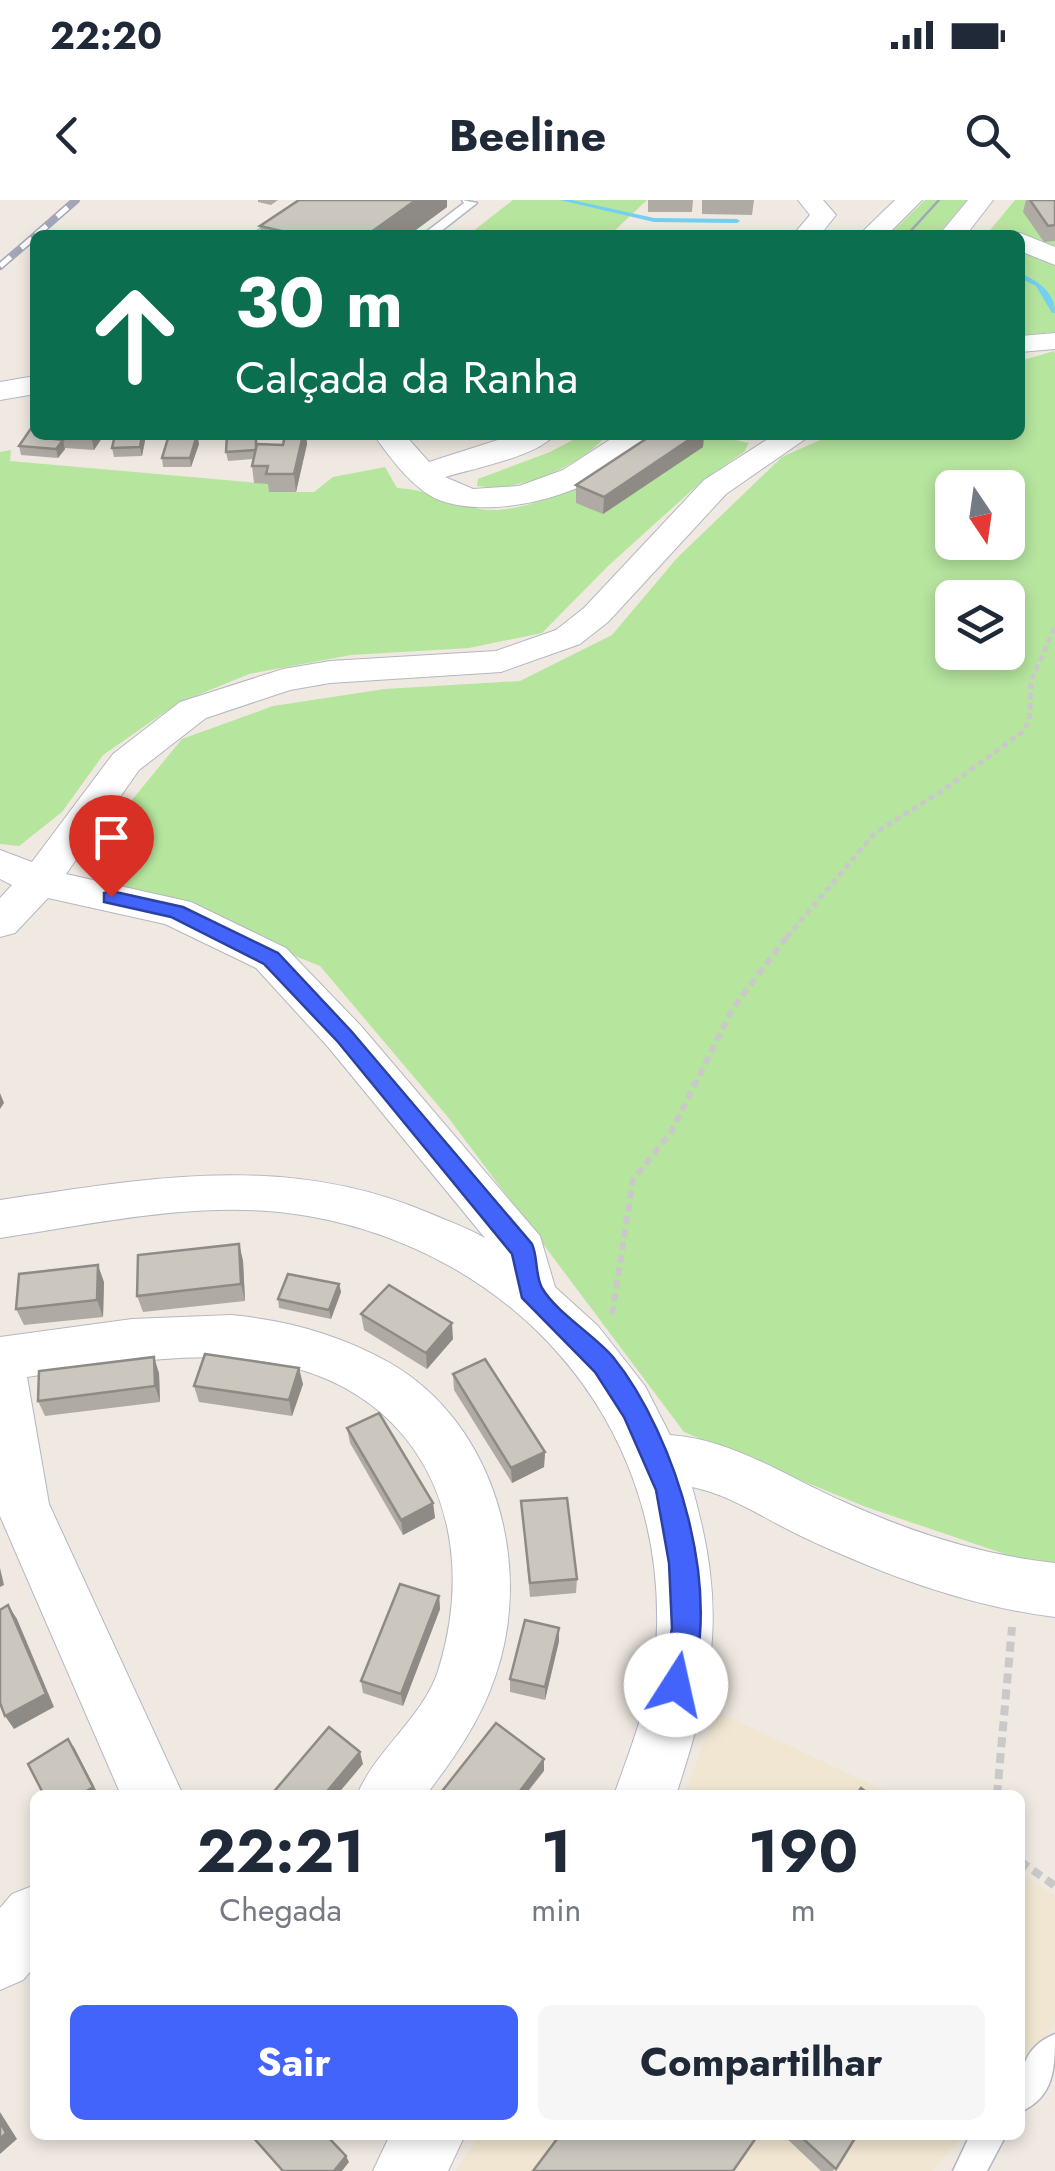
<!DOCTYPE html>
<html lang="pt">
<meta charset="utf-8">
<style>
body{margin:0;font-family:Jost,sans-serif;background:#f6f6f7;color:#1f2937;height:100vh;display:flex;flex-direction:column;font-size:38px;white-space:nowrap}
*{box-sizing:border-box;margin:0}
p{font-size:32px;color:#747a83}
.icon{flex:none;width:55px;height:55px;fill:none;stroke:currentColor;stroke-width:2;stroke-linecap:round;stroke-linejoin:round}
.map{position:relative;flex:1;overflow:hidden}
.panel{position:absolute;left:30px;top:1590px;width:995px;height:350px;display:flex;flex-direction:column;background:#fff;border-radius:15px;box-shadow:0 5px 15px #0003}
.panel>*{flex:none}
.banner{position:absolute;left:30px;top:30px;width:995px;height:210px;border-radius:15px;box-shadow:0 5px 15px #0003;background:#0b6e4f;color:#fff;overflow:hidden}
.needle{width:65px;rotate:167deg}
.controls{position:absolute;left:935px;top:270px;display:grid;gap:20px}
.controls a{display:grid;place-items:center;width:90px;height:90px;border-radius:15px;background:#fff;box-shadow:0 5px 15px #0003;font-size:50px}
.pin{position:absolute;display:grid;place-items:center;width:85px;height:85px;color:#fff;margin:-102px -42px;border-radius:50% 50% 50% 0;rotate:-45deg;box-shadow:0 0 10px #0007}
.pin .icon{rotate:45deg}
.me{position:absolute;width:110px;margin:-55px;rotate:10deg;stroke-linejoin:round;filter:drop-shadow(0 0 8px #0008)}
.turn{display:flex;align-items:center;gap:35px;height:210px;padding:0 40px;font-size:45px}
.turn .icon{width:130px;height:130px;stroke-width:2.5}
.turn b{display:block;font-size:70px;line-height:85px}
.eta{display:flex;justify-content:space-evenly;align-items:center;height:170px;text-align:center}
.eta b{font-size:60px;font-weight:700;line-height:70px}
.button{display:flex;gap:20px;margin-top:auto;padding:20px 40px}
.button a{flex:1;height:115px;border-radius:15px;background:#4264fb;color:#fff;font-size:40px;font-weight:700;line-height:115px;text-align:center}
.button a+a{background:#f6f6f7;color:#1f2937}
.status{display:flex;justify-content:space-between;align-items:center;height:70px;padding:0 50px;background:#fff;direction:ltr}
.status svg{height:28px;fill:currentColor}
header{display:flex;justify-content:space-between;align-items:center;height:130px;padding:0 40px;background:#fff;font-size:45px;font-weight:700}
.map>svg:first-child{display:block}
.education{fill:#f0e6d1}
.green{fill:#b6e59e;fill-rule:evenodd}
.lines{fill:none;stroke-linecap:round;stroke-linejoin:round}
.stream{fill:#75cff0;fill-rule:evenodd}
.lane-casing{stroke:#b4b7c1;stroke-width:3}
.street-casing{stroke:#b4b7c1;stroke-width:2}
.path-far2{stroke:#c9c9c9;stroke-width:5;stroke-dasharray:6 4;stroke-linecap:butt}
.path-far1{stroke:#c9c9c9;stroke-width:6;stroke-dasharray:8 5;stroke-linecap:butt}
.path{stroke:#c9c9c9;stroke-width:8;stroke-dasharray:10 6;stroke-linecap:butt}
.lane{fill:#fff;fill-rule:evenodd}
.street{fill:#fff;fill-rule:evenodd}
.tram{stroke:#a3a6b8;stroke-width:2.5}
.rail-casing{stroke:#a3a6b8;stroke-width:8}
.rail{stroke:#fff;stroke-width:5;stroke-dasharray:14;stroke-linecap:butt}
.wall{fill:#afaba4}
.shaded-wall{fill:#8e8b86}
.building{fill:#cbc7bf;stroke:#8e8b86;stroke-width:2.5}
.route{fill:#4264fb;stroke:#2b41a3;stroke-width:2.5}
</style>
<div class="status"><b>22:20</b><svg viewBox="0 0 49 12"><path d="M0 12V9h3v3zM5 12V6h3v6zM10 12V3h3v9zM15 12V0h3v12zM26 1h20v11H26zM47 4h2v5h-2z"/></svg></div>
<header><svg class="icon" aria-label="back" viewBox="0 0 24 24"><path d="M15 5l-7 7 7 7"/></svg>Beeline<svg class="icon" aria-label="search" viewBox="0 0 24 24"><circle cx="10" cy="10" r="6"/><path d="M15 15l6 6"/></svg></header>
<div class="map">
<svg width="1055" height="1971" viewBox="0 0 1055 1971">
<rect width="100%" height="100%" fill="#efe9e1"/>
<g class="education">
<path d="M716 1511 893 1595H684Z"/>
<path d="M1020 1672 1055 1696V1825L1020 1867Z"/>
<path d="M479 1935H963L933 1971H456Z"/>
</g>
<g class="green">
<path d="M513 0H647L610 35H468Z"/>
<path d="M925 0H967L937 35H889Z"/>
<path d="M1015 0H1055V132L1020 135V35H986Z"/>
<path d="M1054 151 1055 153V1371L866 1307 684 1232 447 916 320 766 153 699 96 684 127 606 182 539 273 506 385 489 520 481 612 435 677 358 782 257 831 235H1020V161ZM952 288H1008V342H952ZM952 398H1008V452H952Z"/>
<path d="M582 235H607C579 267 519 293 477 286L478 279 550 252Z"/>
<path d="M651 235H712L749 243 744 252 701 282 608 366 542 433 469 448 351 455 249 474 178 503 103 555 62 612 19 646 0 644V252L11 250 10 261 271 284 270 292H314L333 277 385 267 397 288C432 289 457 308 489 310 538 312 618 270 651 235Z"/>
</g>
<g class="lines">
<g class="stream">
<path d="M560 0H572L654 18 737 19 740 21 737 23 654 22Z"/>
<path d="M1020 73C1038 81 1055 92 1055 113H1052L1036 86 1020 78Z"/>
</g>
<g class="lane-casing">
<g id="lane">
<path d="M302 0H316L266 35H252Z"/>
<path d="M462 0 477 3 436 35H422L464 3Z"/>
<path d="M1055 1834C1055 1867 1055 1897 1020 1912 1020 1879 1018 1849 1055 1834Z"/>
<path d="M970 1935H1006L987 1971H953Z"/>
</g>
</g>
<g class="street-casing">
<g id="street">
<path d="M798 0H823L836 15 820 35H793L810 15Z"/>
<path d="M895 0H922L887 35H859Z"/>
<path d="M968 0H993L966 35H939Z"/>
<path d="M1020 33 1055 47V65L1020 51V35H1013Z"/>
<path d="M1055 133V149L1020 152V136Z"/>
<path d="M35 176V194L0 200V182Z"/>
<path d="M374 235H405L429 262 513 235H554C538 256 472 269 445 277L473 289 519 286 563 270 617 235H650C613 289 501 323 439 300 413 289 390 258 374 235Z"/>
<path d="M774 235H811L726 294 608 422 580 444 501 472 330 483 290 490 206 518 139 570 66 674 191 702 286 748 361 826 540 1036 555 1087 598 1126 645 1186 670 1235C732 1239 787 1277 842 1301 910 1332 980 1355 1055 1363V1417C967 1406 885 1375 805 1338 768 1321 732 1295 692 1287 727 1410 715 1475 676 1595H614C633 1542 656 1484 657 1427 662 1217 512 1052 308 1016 207 998 100 1023 0 1038V1000C149 978 285 952 429 1013 448 1021 468 1028 485 1038L329 848 256 768 165 724 48 698 15 733 0 737V698L12 685 0 679V650L32 662 113 554 180 502 283 469 330 461 496 451 556 430 584 408 704 280Z"/>
<path d="M231 1115C287 1120 341 1135 390 1163 496 1224 534 1367 495 1477 480 1522 454 1558 426 1595H357C376 1549 425 1516 439 1468 483 1324 420 1184 261 1161 183 1150 104 1166 27 1177L49 1304 183 1595H121L0 1316V1137L132 1119Z"/>
<path d="M35 1685V1766L23 1780 0 1790V1708L12 1694Z"/>
<path d="M390 1935H465L448 1971H373Z"/>
</g>
</g>
<path class="path-far2" d="M787 737 875 633 939 593 1025 530 1030 515 1031 481 1055 427"/>
<path class="path-far1" d="M612 1114 633 980 671 932 733 808 789 734"/>
<g class="path">
<path d="M997 1595 1012 1427"/>
<path d="M1020 1661 1055 1686"/>
</g>
<use href="#lane" class="lane"/>
<use href="#street" class="street"/>
<path class="tram" d="M907 35 939 0"/>
<g class="rail-casing">
<g id="rail">
<path d="M36 35 76 0"/>
<path d="M0 66 35 36"/>
</g>
</g>
<use href="#rail" class="rail"/>
</g>
<g class="wall">
<path d="M258 0H278L271 5 258 2Z"/>
<path d="M648 0H693L692 12H648Z"/>
<path d="M702 0H754L752 15 702 14Z"/>
<path d="M1026 0H1055V41L1044 42 1023 12Z"/>
<path d="M447 7 409 35H261L260 26Z"/>
<path d="M35 235H104L94 250 65 248 62 239 65 249 58 258 21 255 19 246Z"/>
<path d="M146 235 142 256 114 257 112 248Z"/>
<path d="M197 235 199 244 191 267H163L162 258Z"/>
<path d="M285 235H306L307 244 296 292H269L268 284 254 283 252 266 253 259 228 261 226 252 257 245H283Z"/>
<path d="M652 235H704L703 247 603 314 576 303V285Z"/>
<path d="M239 1044 243 1061 245 1101 143 1112 137 1096Z"/>
<path d="M104 1082 103 1117 24 1125 16 1109Z"/>
<path d="M339 1084 341 1092 331 1119 279 1108 278 1099Z"/>
<path d="M361 1114 453 1139 427 1169 364 1130Z"/>
<path d="M159 1173 160 1202 45 1216 38 1201Z"/>
<path d="M453 1174 545 1252 544 1267 512 1283 454 1190Z"/>
<path d="M303 1184 292 1216 199 1202 194 1186Z"/>
<path d="M347 1228 433 1303 435 1318 403 1335 350 1243Z"/>
<path d="M521 1301 577 1379 576 1393 530 1397Z"/>
<path d="M439 1396 440 1409 403 1506 363 1493 361 1481Z"/>
<path d="M559 1428V1441L545 1500 510 1492V1479Z"/>
<path d="M783 1935H857L833 1971H821Z"/>
</g>
<g class="shaded-wall">
<path d="M416 0H447V7L409 35H367Z"/>
<path d="M91 235H104L94 250Z"/>
<path d="M142 235H146L142 256 140 247Z"/>
<path d="M197 235 199 244 191 267 190 258Z"/>
<path d="M303 235H306L307 244 296 292 294 274Z"/>
<path d="M696 235H704L703 247 603 314 604 297Z"/>
<path d="M63 240 65 249 58 258 56 249Z"/>
<path d="M0 893 4 903 0 909Z"/>
<path d="M239 1044 243 1061 245 1101 241 1084Z"/>
<path d="M98 1065 104 1082 103 1117 97 1100Z"/>
<path d="M339 1084 341 1092 331 1119 329 1110Z"/>
<path d="M452 1123 453 1139 427 1169 426 1153Z"/>
<path d="M154 1157 159 1173 160 1202 155 1186Z"/>
<path d="M299 1168 303 1184 292 1216 289 1200Z"/>
<path d="M545 1252 544 1267 512 1283 511 1268Z"/>
<path d="M433 1303 435 1318 403 1335 401 1320Z"/>
<path d="M0 1368 4 1385 0 1387Z"/>
<path d="M439 1396 440 1409 403 1506 401 1494Z"/>
<path d="M8 1405 17 1419 54 1507 14 1529 5 1516Z"/>
<path d="M559 1428V1441L545 1500V1487Z"/>
<path d="M73 1545 97 1592 93 1595H80Z"/>
<path d="M360 1552 363 1564 337 1595H324Z"/>
<path d="M544 1559V1571L525 1595H517Z"/>
<path d="M0 1912 17 1939 0 1954Z"/>
<path d="M346 1956 349 1962 342 1971H334Z"/>
</g>
<g class="building">
<path d="M299 0H416L367 35H298L260 26Z"/>
<path d="M1030 0H1055V25L1048 26Z"/>
<path d="M34 224 35 235H57L54 239 63 240 56 249 19 246Z"/>
<path d="M115 235H142L140 247 112 248Z"/>
<path d="M169 235H197L190 258H162Z"/>
<path d="M227 235H256V250L226 252Z"/>
<path d="M285 235H303L294 274H266L268 266H252L257 244 283 245Z"/>
<path d="M652 235H696L604 297 576 285Z"/>
<path d="M239 1044 241 1084 137 1096 138 1055Z"/>
<path d="M98 1065 97 1100 16 1109 19 1074Z"/>
<path d="M288 1074 339 1084 329 1110 278 1099Z"/>
<path d="M389 1085 452 1123 426 1153 361 1114Z"/>
<path d="M205 1154 299 1168 289 1200 194 1186Z"/>
<path d="M154 1157 155 1186 38 1201 39 1171Z"/>
<path d="M485 1159 545 1252 511 1268 453 1174Z"/>
<path d="M379 1213 433 1303 401 1320 347 1228Z"/>
<path d="M567 1298 577 1379 530 1383 521 1301Z"/>
<path d="M400 1384 439 1396 401 1494 361 1481Z"/>
<path d="M8 1405 46 1494 5 1516 0 1503V1410Z"/>
<path d="M525 1420 559 1428 545 1487 510 1479Z"/>
<path d="M496 1523 544 1559 517 1595H439Z"/>
<path d="M329 1527 360 1552 324 1595H271Z"/>
<path d="M68 1539 93 1587 80 1595H44L28 1564Z"/>
<path d="M861 1588 870 1595H856Z"/>
<path d="M0 1922 6 1933 0 1939Z"/>
<path d="M251 1935H326L346 1956 334 1971H283Z"/>
<path d="M560 1935H758L733 1971H533Z"/>
<path d="M799 1935H857L836 1969Z"/>
</g>
<path class="route" d="M111 691 183 707 278 753 352 832 532 1044C538 1057 535 1075 542 1088 556 1112 594 1135 613 1157 676 1235 727 1399 686 1495L676 1499 666 1495 662 1485 672 1428 669 1363 656 1290 624 1217 595 1172 522 1098 512 1054 338 842 264 764 171 717 104 702V693Z"/>
</svg>
<div class="controls">
<a><svg class="needle" viewBox="-14 -14 28 28"><path d="M0-13l5 13h-10z" fill="#e53935"/><path d="M0 13l5-13h-10z" fill="#747a83"/></svg></a>
<a><svg class="icon" aria-label="layers" viewBox="0 0 24 24"><path d="M12 4l9 5-9 5-9-5zM3 14l9 5 9-5"/></svg></a>
</div>
<div class="pin" style="left:111px;top:697px;background:#d93025"><svg class="icon" aria-label="arrive" viewBox="0 0 24 24"><path d="M6 21V4h12l-3 4 3 4H6"/></svg></div>
<svg class="me" style="left:676px;top:1485px" viewBox="-20 -20 40 40"><circle r="19" fill="#fff"/><path d="M0-13L10 11 0 6-10 11z" fill="#4264fb"/></svg>
<div class="banner">
<div class="turn"><svg class="icon" aria-label="ahead" viewBox="0 0 24 24"><path d="M12 20V5M6 11l6-6 6 6"/></svg><div><b>30 m</b>Calçada da Ranha</div></div>
</div>
<section class="panel">
<div class="eta">
<div><b>22:21</b><p>Chegada</p></div>
<div><b>1</b><p>min</p></div>
<div><b>190</b><p>m</p></div>
</div>
<div class="button"><a>Sair</a><a>Compartilhar</a></div>
</section>
</div>
